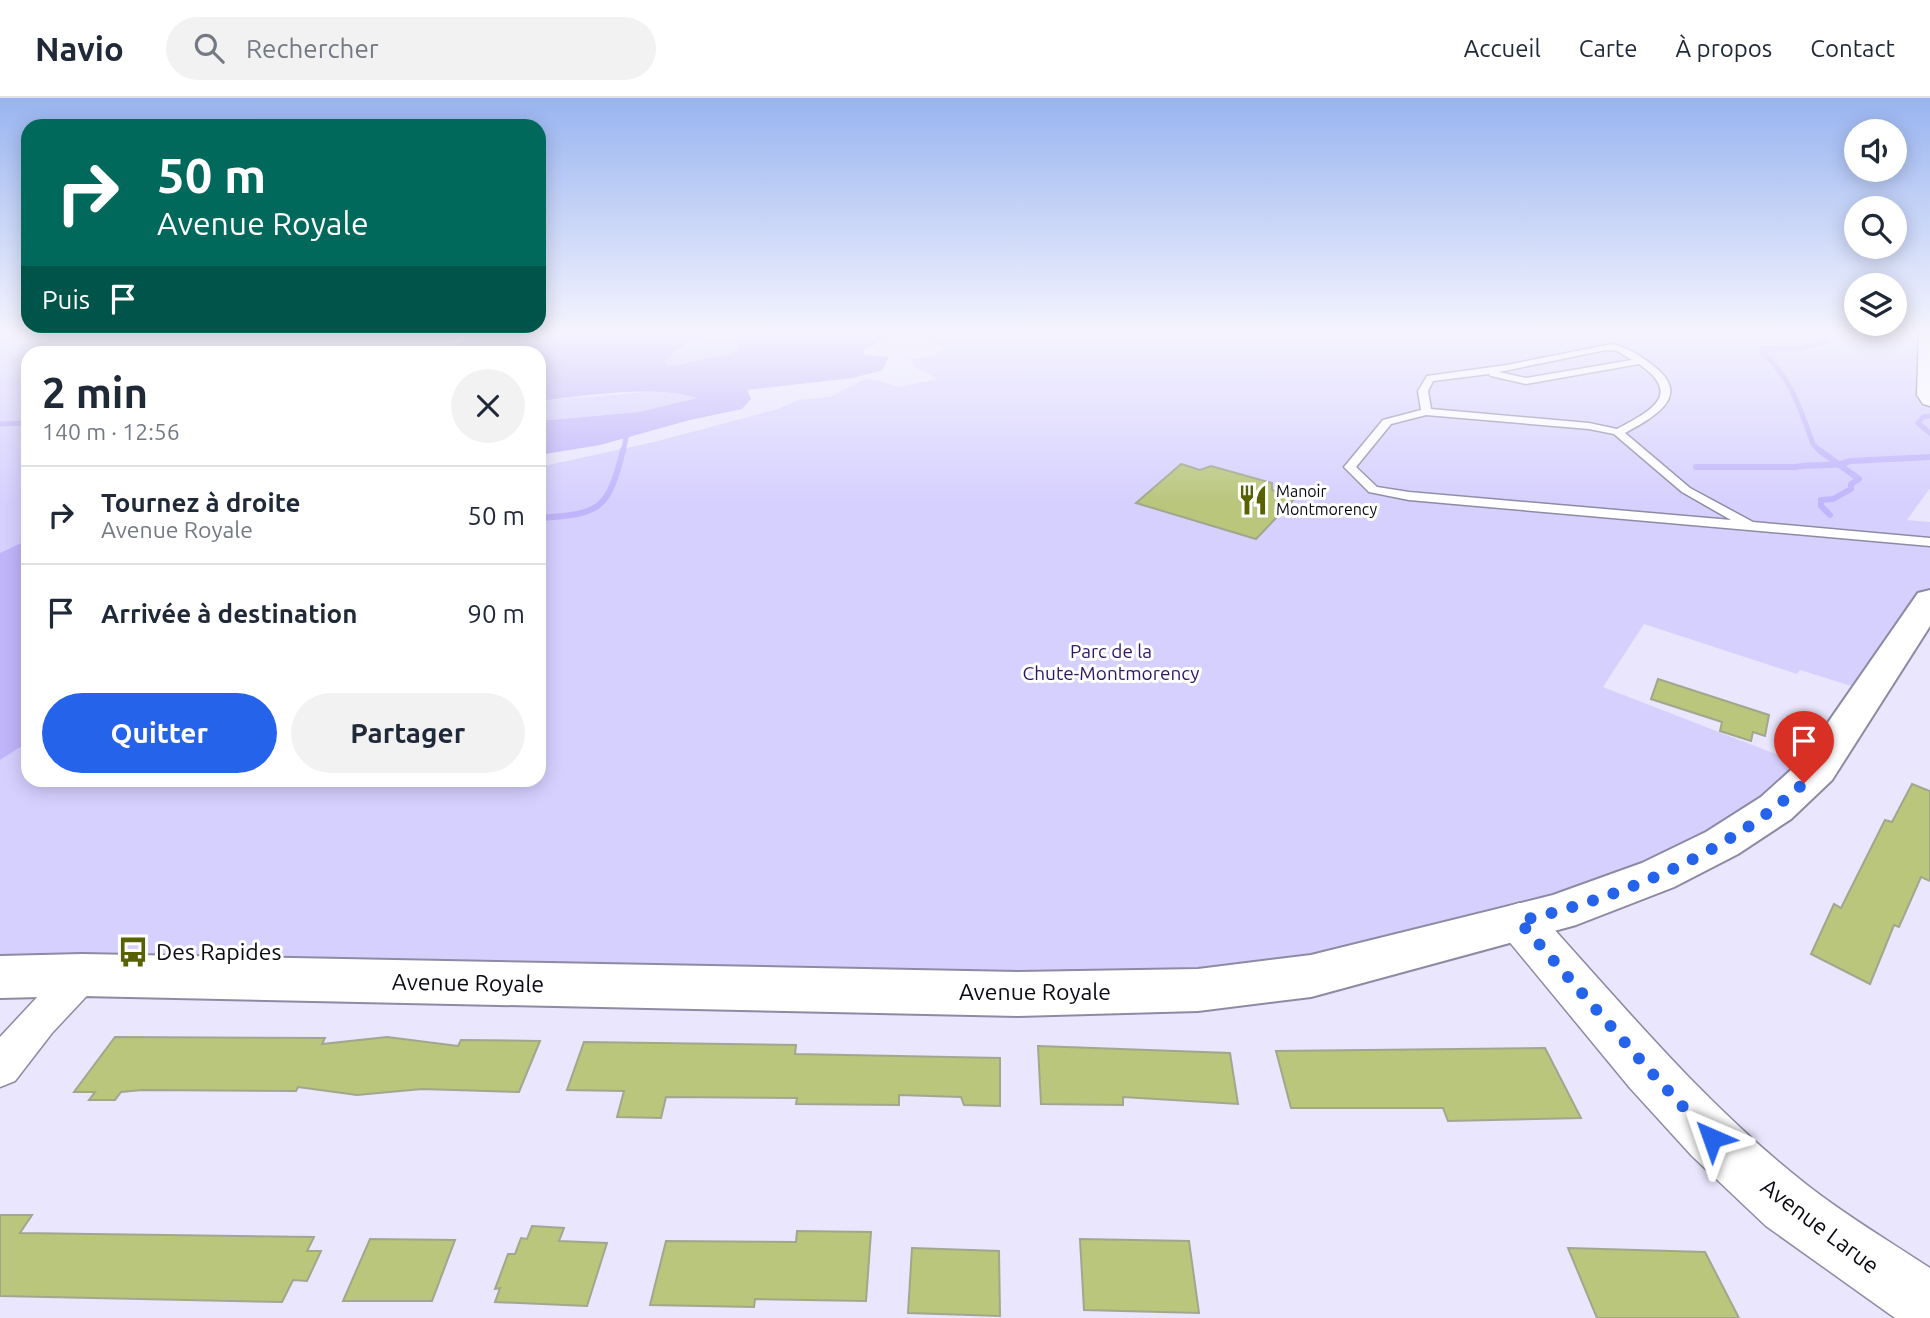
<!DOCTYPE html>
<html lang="fr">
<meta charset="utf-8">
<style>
body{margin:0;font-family:Ubuntu,sans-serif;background:#f2f2f3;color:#1f2937;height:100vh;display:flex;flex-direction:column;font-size:26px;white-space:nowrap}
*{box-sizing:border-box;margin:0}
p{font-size:23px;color:#747a83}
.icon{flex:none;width:38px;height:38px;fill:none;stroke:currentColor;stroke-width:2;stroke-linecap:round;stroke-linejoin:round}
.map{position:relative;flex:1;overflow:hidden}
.side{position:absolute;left:21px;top:248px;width:525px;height:441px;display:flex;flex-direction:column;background:#fff;border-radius:21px;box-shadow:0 4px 18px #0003}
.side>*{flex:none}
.guide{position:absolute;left:21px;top:21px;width:525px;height:214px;border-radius:21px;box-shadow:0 4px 18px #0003;background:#00695c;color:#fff;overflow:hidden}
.controls{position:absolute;left:1844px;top:21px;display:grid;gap:14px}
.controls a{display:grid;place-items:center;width:63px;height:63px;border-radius:50%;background:#fff;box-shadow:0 4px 18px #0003;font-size:35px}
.pin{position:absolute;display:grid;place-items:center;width:60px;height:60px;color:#fff;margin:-72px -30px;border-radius:50% 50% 50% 0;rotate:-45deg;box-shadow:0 0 7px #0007}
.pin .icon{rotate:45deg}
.me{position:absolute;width:77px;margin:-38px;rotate:317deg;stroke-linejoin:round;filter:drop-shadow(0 0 5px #0008)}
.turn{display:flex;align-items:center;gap:24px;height:147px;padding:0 21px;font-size:32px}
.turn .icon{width:91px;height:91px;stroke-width:2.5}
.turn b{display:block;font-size:49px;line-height:60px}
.then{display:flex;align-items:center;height:66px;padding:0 21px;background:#0003;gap:14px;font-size:26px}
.round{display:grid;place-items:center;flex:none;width:74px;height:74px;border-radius:37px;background:#f2f2f3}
.headline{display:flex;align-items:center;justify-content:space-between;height:119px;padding:0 21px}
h1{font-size:42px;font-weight:600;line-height:52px}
.cta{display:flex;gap:14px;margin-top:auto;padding:14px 21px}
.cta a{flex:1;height:80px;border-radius:42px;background:#2563eb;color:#fff;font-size:28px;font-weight:600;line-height:80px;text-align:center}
.cta a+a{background:#f2f2f3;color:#1f2937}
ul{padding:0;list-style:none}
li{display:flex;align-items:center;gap:21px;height:98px;padding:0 21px;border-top:2px solid #e0e1e3}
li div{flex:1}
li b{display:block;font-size:26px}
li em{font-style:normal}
header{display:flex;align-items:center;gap:42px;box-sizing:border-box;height:98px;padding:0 35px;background:#fff;border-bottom:2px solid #e0e1e3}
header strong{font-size:33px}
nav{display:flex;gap:38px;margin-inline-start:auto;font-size:24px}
.search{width:490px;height:63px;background:#f2f2f3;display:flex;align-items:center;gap:18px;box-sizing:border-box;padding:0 24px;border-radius:38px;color:#747a83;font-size:26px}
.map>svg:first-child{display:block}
.green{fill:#d6d0ff}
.water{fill:#c0b5fb;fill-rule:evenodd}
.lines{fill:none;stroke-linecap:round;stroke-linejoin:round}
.stream-far1{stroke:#c0b5fb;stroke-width:5}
.stream{stroke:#c0b5fb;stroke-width:6}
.building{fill:#b9c67c;stroke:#a1a78c;stroke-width:2}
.service-casing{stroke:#8d8aa4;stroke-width:3}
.minor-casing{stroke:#8d8aa4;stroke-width:3}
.tertiary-casing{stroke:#8d8aa4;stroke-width:3}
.secondary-casing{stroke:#8d8aa4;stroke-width:4}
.service{fill:#fff;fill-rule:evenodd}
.minor{fill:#fff;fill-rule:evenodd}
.tertiary{fill:#fff;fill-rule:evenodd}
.secondary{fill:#fff;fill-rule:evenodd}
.route{stroke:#2563eb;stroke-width:12;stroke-dasharray:0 21.6}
.labels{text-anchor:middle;stroke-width:6;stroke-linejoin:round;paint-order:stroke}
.far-poi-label{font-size:16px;fill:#0c0a13;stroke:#fff;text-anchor:start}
.park-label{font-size:19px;fill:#301765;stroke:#fff}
.near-poi-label{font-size:23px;fill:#0c0a13;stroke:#fff;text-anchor:start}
.near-street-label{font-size:23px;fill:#0c0a13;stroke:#fff}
</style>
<header>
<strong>Navio</strong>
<div class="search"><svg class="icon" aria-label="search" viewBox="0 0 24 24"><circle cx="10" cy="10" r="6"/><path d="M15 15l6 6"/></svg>Rechercher</div>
<nav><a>Accueil</a><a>Carte</a><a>À propos</a><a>Contact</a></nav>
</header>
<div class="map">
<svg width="1930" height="1220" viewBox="0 0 1930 1220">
<rect width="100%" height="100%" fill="#e9e6fd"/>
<g class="green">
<path d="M0 233H468L423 255 28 256V444L0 456Z"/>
<path d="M912 233H1930V390L1907 422 1930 424V502L1871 594 1800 572 1797 576 1644 526 1603 589 1817 672 1722 745 1311 878 0 879V653L28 644V682H539V369L654 344 778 311 798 302 830 299 865 281 881 283 898 289 938 281 916 270 910 261 935 257 946 250 912 237Z"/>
<path d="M725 234 734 238 739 251 731 256 670 268 664 264C684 247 699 239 725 234Z"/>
<path d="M660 293 683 295 699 301 639 314 539 323V303Z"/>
</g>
<g class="water">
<path d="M480 233H899L863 253 865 257 889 259 882 272 853 280 747 292 751 301 742 311 690 322 600 347 539 357V323L639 314 697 300C657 286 582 298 539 303V256L439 255ZM725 234 734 238 738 251 731 256 670 268 664 264C683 246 699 238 725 234Z"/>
<path d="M28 442V644L0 662V455Z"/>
</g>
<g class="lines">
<g class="stream-far1">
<path d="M1930 318 1923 319 1918 325 1930 335"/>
<path d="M0 326 28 325"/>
<path d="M623 354 626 340"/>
<path d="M1821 354 1813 346C1801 313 1790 276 1761 254L1763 251 1801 250 1825 244 1832 233"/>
</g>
<g class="stream">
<path d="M1819 352 1859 381 1851 386V391L1833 401 1821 402V408L1830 417"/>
<path d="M1696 369H1795C1812 365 1836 370 1850 363L1930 359"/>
<path d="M539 420C600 416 608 413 623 352"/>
</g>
</g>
<g class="building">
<path d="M1181 366 1200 372 1211 368 1272 385V392L1296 399 1256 441 1136 405Z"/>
<path d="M1658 581 1769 617 1765 638 1753 634 1751 643 1720 633 1722 624 1651 601Z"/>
<path d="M1912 686 1930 693V783L1921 779 1899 829 1894 827 1870 886 1811 856 1834 806 1841 810 1885 722 1892 724Z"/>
<path d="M115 939 325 940 322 946 387 939 458 948 461 942 540 943 519 994 422 991 357 997 298 989 296 993 142 992 121 994 115 1002H89L95 994H74Z"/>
<path d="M584 944 796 947 795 956 1000 960V1008L964 1007 961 999 899 997V1007L796 1006 797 1000 666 999 661 1020 617 1019 624 993 567 992Z"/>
<path d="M1038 948 1230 955 1238 1006 1123 999V1007L1041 1006Z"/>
<path d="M1545 950 1581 1020 1448 1023 1443 1010H1291L1276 953Z"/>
<path d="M0 1117H32L20 1135 314 1139 307 1153H321L307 1183 293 1182 282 1204 0 1198Z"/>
<path d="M532 1128 564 1130 559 1143 607 1145 587 1208 495 1204 500 1190 495 1191 508 1156H515L521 1140 527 1141Z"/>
<path d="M797 1133 871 1134 866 1203 755 1201 754 1209 650 1207 666 1143 796 1144Z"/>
<path d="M370 1141 455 1142 432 1203H343Z"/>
<path d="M1080 1141 1189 1143 1199 1215 1084 1212Z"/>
<path d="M912 1150 999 1153 1000 1218 908 1215Z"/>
<path d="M1568 1150 1705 1154 1739 1220H1597Z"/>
</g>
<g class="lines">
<g class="service-casing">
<path id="service" d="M1612 246C1627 249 1639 257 1651 266 1694 297 1656 318 1625 335L1690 390 1753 424 1930 440V448L1409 402 1369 394 1344 369 1383 322 1421 312 1418 293 1427 278 1507 267ZM1606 252 1617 253 1632 262 1526 280 1499 274ZM1639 266C1684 297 1650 313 1617 331L1589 325 1431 311 1428 293 1433 283 1489 276 1491 278 1526 286ZM1426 317 1589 331 1614 336 1682 394 1731 422 1409 394 1377 389 1356 369 1391 326Z"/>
</g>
<g class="minor-casing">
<g id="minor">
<path d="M1919 233H1930V308L1923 306 1917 297Z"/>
<path d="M82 861 96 866 102 877 96 888 52 935 15 983 0 989V939L68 866Z"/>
</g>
</g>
<g class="tertiary-casing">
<path id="tertiary" d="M1519 805 1535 810C1622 906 1705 1007 1807 1087 1845 1117 1889 1143 1930 1170V1220H1895L1766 1128 1692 1058 1630 990 1503 836 1496 823 1503 810Z"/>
</g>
<g class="secondary-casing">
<path id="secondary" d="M1930 492V528L1832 682 1791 721 1738 756 1674 789 1576 827 1311 899 1198 913 1018 918 82 898 0 900V858L82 856 1018 874 1198 871 1311 857 1553 797 1642 765 1706 734 1761 699 1802 662 1918 495Z"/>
</g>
<use href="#service" class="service"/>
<use href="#minor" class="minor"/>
<use href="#tertiary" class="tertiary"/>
<use href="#secondary" class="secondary"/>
</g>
<linearGradient id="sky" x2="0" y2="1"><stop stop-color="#98b4f0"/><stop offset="0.58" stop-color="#f5f4fe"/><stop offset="1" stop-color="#f5f4fe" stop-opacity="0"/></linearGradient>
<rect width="1930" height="404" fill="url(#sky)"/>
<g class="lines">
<path class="route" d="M1712 1040 1649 972 1519 823C1620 800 1727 756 1804 685"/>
</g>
<defs>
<g id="restaurant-bare" transform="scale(2.415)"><path d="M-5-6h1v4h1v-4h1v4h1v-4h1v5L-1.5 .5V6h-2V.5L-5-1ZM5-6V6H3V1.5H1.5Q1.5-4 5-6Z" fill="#586201" stroke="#fff" stroke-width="2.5" paint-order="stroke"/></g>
<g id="bus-bare" transform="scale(2.415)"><path d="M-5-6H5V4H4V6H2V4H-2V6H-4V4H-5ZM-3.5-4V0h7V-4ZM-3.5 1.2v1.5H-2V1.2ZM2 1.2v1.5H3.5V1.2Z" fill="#586201" stroke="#fff" stroke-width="2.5" paint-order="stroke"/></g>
</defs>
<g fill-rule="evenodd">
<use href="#restaurant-bare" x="1253" y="402"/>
<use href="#bus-bare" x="133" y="854"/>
</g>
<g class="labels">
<g class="far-poi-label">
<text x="1276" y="399">Manoir<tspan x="1276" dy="18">Montmorency</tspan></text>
</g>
<g class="park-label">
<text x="1111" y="560">Parc de la<tspan x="1111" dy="22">Chute-Montmorency</tspan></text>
</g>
<g class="near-poi-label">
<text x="156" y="862">Des Rapides</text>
</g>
<g class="near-street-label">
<text transform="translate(468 885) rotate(1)" y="8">Avenue Royale</text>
<text x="1035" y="902">Avenue Royale</text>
<text transform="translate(1820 1128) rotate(37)" y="8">Avenue Larue</text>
</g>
</g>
</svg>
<div class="controls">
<a><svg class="icon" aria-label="sound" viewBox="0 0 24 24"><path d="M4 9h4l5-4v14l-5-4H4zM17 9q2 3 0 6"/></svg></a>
<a><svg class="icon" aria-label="search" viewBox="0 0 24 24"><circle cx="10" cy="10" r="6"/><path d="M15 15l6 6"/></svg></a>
<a><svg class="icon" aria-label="layers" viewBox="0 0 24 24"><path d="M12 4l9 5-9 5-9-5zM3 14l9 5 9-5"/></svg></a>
</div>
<div class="pin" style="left:1804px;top:685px;background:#d93025"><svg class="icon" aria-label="arrive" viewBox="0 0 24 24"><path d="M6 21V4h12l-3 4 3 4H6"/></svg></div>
<svg class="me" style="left:1712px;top:1040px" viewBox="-20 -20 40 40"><path d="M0-17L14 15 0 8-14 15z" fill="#2563eb" stroke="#fff" stroke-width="4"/></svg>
<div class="guide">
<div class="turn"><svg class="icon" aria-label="right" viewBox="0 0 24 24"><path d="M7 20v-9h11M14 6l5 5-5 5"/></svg><div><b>50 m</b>Avenue Royale</div></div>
<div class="then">Puis<svg class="icon" aria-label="arrive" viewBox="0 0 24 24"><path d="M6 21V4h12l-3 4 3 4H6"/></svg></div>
</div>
<section class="side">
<div class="headline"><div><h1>2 min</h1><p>140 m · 12:56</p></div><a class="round"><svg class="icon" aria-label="close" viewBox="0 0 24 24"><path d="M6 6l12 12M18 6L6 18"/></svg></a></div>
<ul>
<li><svg class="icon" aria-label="right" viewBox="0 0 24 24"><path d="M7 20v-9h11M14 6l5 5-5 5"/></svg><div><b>Tournez à droite</b><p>Avenue Royale</p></div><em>50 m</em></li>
<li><svg class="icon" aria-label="arrive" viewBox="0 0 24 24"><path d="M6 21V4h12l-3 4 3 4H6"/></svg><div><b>Arrivée à destination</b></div><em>90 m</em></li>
</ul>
<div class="cta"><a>Quitter</a><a>Partager</a></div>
</section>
</div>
